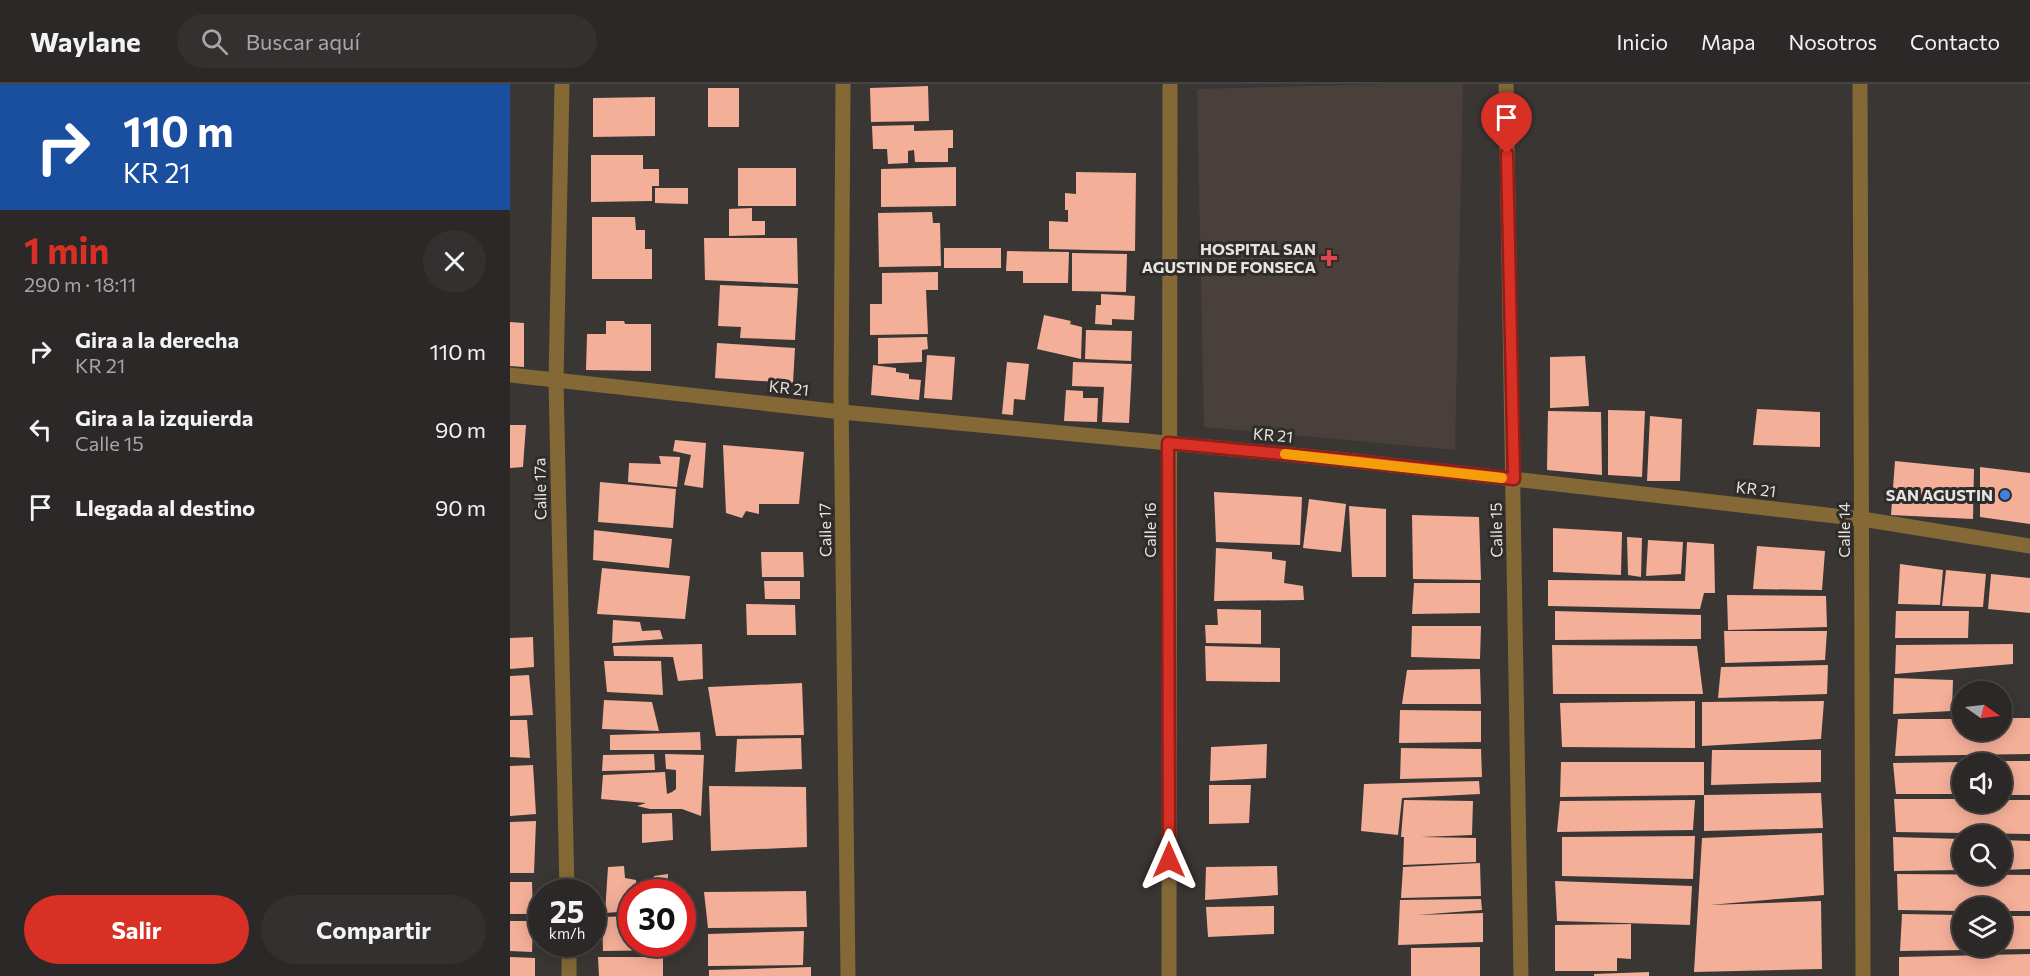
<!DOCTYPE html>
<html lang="es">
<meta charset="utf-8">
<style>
body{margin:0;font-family:Commissioner,sans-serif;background:#33302f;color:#f1f3f6;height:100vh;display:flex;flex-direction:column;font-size:22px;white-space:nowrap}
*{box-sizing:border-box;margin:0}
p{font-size:20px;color:#a6a6a7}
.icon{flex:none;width:33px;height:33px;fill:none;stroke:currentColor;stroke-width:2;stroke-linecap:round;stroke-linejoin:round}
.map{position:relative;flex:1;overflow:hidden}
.sheet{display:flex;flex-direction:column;background:#2b2827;width:510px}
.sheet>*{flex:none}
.guide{background:#1a4fa0;color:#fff;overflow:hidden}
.needle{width:39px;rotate:104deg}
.fabs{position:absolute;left:1442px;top:597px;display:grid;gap:12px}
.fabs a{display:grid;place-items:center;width:60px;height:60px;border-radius:50%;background:#2b2827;box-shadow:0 3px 15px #0003,0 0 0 2px #474444;font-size:30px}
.speed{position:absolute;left:18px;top:795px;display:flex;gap:12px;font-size:30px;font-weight:700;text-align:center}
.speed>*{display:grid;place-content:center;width:78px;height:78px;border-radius:50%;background:#2b2827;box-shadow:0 3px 15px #0003,0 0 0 2px #474444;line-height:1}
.speed small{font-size:15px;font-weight:400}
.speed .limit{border:9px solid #d22;background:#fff;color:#111}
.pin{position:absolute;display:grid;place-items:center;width:51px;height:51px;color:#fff;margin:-62px -26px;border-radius:50% 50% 50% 0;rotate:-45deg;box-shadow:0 0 6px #0007}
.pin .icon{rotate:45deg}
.me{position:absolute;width:66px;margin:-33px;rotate:0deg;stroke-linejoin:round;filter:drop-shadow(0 0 4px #0008)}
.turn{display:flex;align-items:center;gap:21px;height:126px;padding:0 24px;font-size:27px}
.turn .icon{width:78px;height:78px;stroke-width:2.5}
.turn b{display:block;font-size:42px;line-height:51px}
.round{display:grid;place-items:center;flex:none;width:63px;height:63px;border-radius:32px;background:#33302f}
.headline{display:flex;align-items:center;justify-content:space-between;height:102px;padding:0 24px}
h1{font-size:36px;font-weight:700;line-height:45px;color:#d93025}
.primary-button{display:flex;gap:12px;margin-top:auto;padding:12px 24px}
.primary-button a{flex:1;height:69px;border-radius:36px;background:#d93025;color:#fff;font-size:24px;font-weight:700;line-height:69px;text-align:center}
.primary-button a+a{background:#33302f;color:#f1f3f6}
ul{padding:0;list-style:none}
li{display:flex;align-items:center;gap:18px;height:78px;padding:0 24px}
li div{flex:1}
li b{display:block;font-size:22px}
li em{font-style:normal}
header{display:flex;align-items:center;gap:36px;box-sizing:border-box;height:84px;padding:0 30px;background:#2b2827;border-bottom:2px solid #474444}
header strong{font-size:28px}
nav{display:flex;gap:33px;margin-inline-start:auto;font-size:21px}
.search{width:420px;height:54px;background:#33302f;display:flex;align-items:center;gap:15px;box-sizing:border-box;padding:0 21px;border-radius:33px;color:#a6a6a7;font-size:22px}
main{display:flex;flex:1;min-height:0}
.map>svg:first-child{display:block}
.built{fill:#49403c}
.building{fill:#f4af98}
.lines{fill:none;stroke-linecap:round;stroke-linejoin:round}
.minor{stroke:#846937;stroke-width:15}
.route-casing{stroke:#8d1f18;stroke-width:15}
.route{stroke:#d93025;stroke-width:10}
.slow{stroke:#f59e0b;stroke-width:10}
.health-dot{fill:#e0444e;stroke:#2f2c2a;stroke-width:2}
.shop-dot{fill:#3f7fe0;stroke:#2f2c2a;stroke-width:2}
.labels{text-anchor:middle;stroke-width:6;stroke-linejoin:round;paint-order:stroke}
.poi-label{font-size:16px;font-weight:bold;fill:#e6e4e3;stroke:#2f2c2a;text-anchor:end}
.street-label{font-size:16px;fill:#e6e4e3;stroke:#2f2c2a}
</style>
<header>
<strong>Waylane</strong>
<div class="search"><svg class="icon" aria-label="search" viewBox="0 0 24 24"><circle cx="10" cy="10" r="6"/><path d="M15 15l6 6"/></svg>Buscar aquí</div>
<nav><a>Inicio</a><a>Mapa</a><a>Nosotros</a><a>Contacto</a></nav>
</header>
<main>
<section class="sheet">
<div class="guide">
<div class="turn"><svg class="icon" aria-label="right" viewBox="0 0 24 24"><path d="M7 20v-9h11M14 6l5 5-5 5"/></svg><div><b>110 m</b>KR 21</div></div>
</div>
<div class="headline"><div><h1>1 min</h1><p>290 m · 18:11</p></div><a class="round"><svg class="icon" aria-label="close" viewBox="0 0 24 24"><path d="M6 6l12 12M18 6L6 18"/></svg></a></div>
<ul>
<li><svg class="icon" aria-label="right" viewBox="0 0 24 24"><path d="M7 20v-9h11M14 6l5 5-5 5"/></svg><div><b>Gira a la derecha</b><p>KR 21</p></div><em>110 m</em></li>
<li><svg class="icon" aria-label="left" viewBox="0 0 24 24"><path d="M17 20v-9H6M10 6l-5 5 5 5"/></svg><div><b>Gira a la izquierda</b><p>Calle 15</p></div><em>90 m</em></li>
<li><svg class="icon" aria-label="arrive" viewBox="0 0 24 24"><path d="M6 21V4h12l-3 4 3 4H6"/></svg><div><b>Llegada al destino</b></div><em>90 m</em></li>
</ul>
<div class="primary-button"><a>Salir</a><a>Compartir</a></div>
</section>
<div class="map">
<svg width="1520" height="892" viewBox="0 0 1520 892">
<rect width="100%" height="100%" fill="#393634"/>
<path class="built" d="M879 0H953L945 366 694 343 687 5Z"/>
<g class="building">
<path d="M418 2 419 37 361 38 360 4Z"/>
<rect x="198" y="4" width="31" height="39"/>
<path d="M145 13V52L83 53V14Z"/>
<path d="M404 41V47L443 46V64H438V78H405L404 66 398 67V79L378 80 377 65H363L362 42Z"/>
<path d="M81 71H133V85H149V102H142V117L81 118Z"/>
<path d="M446 83V122L371 123V85Z"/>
<rect x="228" y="84" width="58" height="38"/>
<path d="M566 88 626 89 625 167 539 165V137L558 138V126H555V109L566 110Z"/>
<path d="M145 104H178V120L145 119Z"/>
<path d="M242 124V137H255V151L219 152V125Z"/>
<path d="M422 128 423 139H430L431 182 369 183 368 129Z"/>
<path d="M82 133H125L126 146H135V165H142V195H82Z"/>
<path d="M194 154H287L288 200 195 196Z"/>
<rect x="434" y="164" width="57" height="20"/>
<path d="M497 167 559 168 558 199H513V187H496Z"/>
<path d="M562 169 617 170 616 208 562 207Z"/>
<path d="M428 188V206H416L418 250 360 251V220H372V189Z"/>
<path d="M210 201 288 204 285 256 230 254 231 243 208 242Z"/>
<path d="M591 210 625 212 624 236 602 235V241L585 240 586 221H591Z"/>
<path d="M534 231 561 237 560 240 572 243 571 275 527 265Z"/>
<path d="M96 237H114L115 240H141V287L76 286 77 250H96Z"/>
<path d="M0 238 14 239V283L0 282Z"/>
<path d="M576 246 622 247 621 277 575 275Z"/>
<path d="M417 253 418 265 412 266V278L368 280V254Z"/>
<path d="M207 259 285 264 283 299 205 294Z"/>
<path d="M417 271 445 273 442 316 414 314Z"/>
<path d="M1075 272 1079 322 1040 324V273Z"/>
<path d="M497 278 519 280 515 316 504 315 503 331 492 330Z"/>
<path d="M563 278 622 280 619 339 592 338 594 303 562 302Z"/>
<path d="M363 281 386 284V288L399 290V295L411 296 409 316 361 311Z"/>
<path d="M556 306 573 307V314H588L587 338 554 337Z"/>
<path d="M1247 325 1310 328V363L1243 361Z"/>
<path d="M1098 326 1135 327 1132 393 1098 391Z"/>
<path d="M1038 327 1091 328 1092 391 1037 386Z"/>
<path d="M1140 332 1172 335 1170 397H1137Z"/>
<path d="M0 341H16L13 383 0 384Z"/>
<path d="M165 356 196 359 193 404 174 401 181 371 163 367Z"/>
<path d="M213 361 294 368 289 420H249V430L236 427 232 434 216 429Z"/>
<path d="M149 372 170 373 167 403 118 398 119 379 151 380Z"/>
<path d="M1385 377 1464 385 1463 435 1381 431Z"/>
<path d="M1470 383 1520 389V440L1470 433Z"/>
<path d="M90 398 166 405 163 444 88 438Z"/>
<path d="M704 408 792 413 790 461 706 458Z"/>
<path d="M799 415 836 420 831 468 793 464Z"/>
<path d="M839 422 876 425V493H842Z"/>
<path d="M902 431 969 433 971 496 903 495Z"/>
<path d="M1043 444 1112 448 1111 491 1043 488Z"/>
<path d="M84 446 162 455 159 484 83 476Z"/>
<path d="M1117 453 1132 454 1131 493 1118 491Z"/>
<path d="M1138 456 1173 458 1171 490 1136 492Z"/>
<path d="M1177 458 1204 460 1205 509H1194L1190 525 1038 522V496L1175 497Z"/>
<path d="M1247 462 1315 467 1312 506 1243 505Z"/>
<path d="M706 464 762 468V475L776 477 774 499 793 502 794 516 704 517Z"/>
<path d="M251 468H293L294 493H252Z"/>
<path d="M1390 480 1433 486 1430 521 1388 520Z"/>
<path d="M92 484 180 492 175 535 87 530Z"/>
<path d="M1436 486 1476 490 1473 523 1432 522Z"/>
<path d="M1481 490 1520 494V529L1478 525Z"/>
<path d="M254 497H290V515H255Z"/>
<path d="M904 499H970V529L902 530Z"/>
<path d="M1217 511 1316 512 1317 543 1218 546Z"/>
<path d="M236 520 285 521 286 551H237Z"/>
<path d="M707 525 751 526V560L696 559 695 541H708Z"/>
<path d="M1045 527 1191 531V555L1045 556Z"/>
<path d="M1386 527H1459L1458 554H1385Z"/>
<path d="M103 536 130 538 132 547 150 546 153 555 102 559Z"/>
<path d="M902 542H971L970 575 901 573Z"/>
<path d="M1214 547H1317L1315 576 1215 579Z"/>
<path d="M23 553 24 583 0 585V554Z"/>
<path d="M192 560 193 595 168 597 163 573 104 572 103 562Z"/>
<path d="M1503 560V580L1385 590 1386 561Z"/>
<path d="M1042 561 1187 562 1193 610H1043Z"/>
<path d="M695 562 770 564V598L696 597Z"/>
<path d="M94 577H151L153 611 97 608Z"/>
<path d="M1318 581 1317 610 1208 614 1211 583Z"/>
<path d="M970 585 971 620H892L897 586Z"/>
<path d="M19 591 23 631 0 632V592Z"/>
<path d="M1384 594 1443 596 1442 627 1383 630Z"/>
<path d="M292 599 294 651 206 652 198 603Z"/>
<path d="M94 616 142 618 149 647 92 645Z"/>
<path d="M1185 617V664L1052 663 1050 619Z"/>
<path d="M1314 617 1311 655 1192 662V618Z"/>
<path d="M890 626 971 627V658L889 659Z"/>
<path d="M1491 634H1520V670L1385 672 1388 635H1452V646H1491Z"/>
<path d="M0 636H17L20 674 0 673Z"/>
<path d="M190 648 191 666H100V651Z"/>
<path d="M291 654 292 685 225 688 227 655Z"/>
<path d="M757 660 756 694 700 697 701 663Z"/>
<path d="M891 664 971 665 972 693 890 695Z"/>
<path d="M1202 666H1311V698L1201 701Z"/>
<path d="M144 670 145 686 92 687 93 671Z"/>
<path d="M155 670 194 671 191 732 172 725H140L127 722 136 719 91 715 93 691 155 688 157 710 162 708 166 705V686L156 685Z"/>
<path d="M1483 677H1520V711H1491V680H1483Z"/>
<path d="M1051 678H1194V711L1050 713Z"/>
<path d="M1452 678V710H1386L1383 679Z"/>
<path d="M23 681 26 730 0 732V682Z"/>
<path d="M969 697 970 710 892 714 888 751 851 747 854 700Z"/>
<path d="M699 701H741L739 739 699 740Z"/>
<path d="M199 702 296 703 297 763 201 767Z"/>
<path d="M1311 709 1313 744 1194 747V711Z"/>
<path d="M1384 715H1452V718H1491V716H1520V750L1386 748Z"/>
<path d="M894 716 963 717 962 751 911 753 966 754V778L893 781 894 753H891Z"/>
<path d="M1185 716 1183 746 1047 748 1050 717Z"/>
<path d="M162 729 163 756 132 759V730Z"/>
<path d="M26 737 24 789H0V738Z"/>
<path d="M1312 749 1314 811 1200 821 1311 817 1312 885 1184 888 1192 754Z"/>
<path d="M1185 752 1183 795 1052 792V753Z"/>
<path d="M1383 753 1452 755V786L1384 787Z"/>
<path d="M1491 756 1520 757V785L1491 786Z"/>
<path d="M970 779 971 812 891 814 893 783Z"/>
<path d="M114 782 115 794 126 796 127 808H122V827L95 829 98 783Z"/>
<path d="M767 782 768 811 695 816 696 783Z"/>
<path d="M158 790 157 808H143L144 792Z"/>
<path d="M1387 790 1520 791V827H1491V824H1452V827L1388 826Z"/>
<path d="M1045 797 1182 802 1180 841 1047 837Z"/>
<path d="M0 798H22L23 830H0Z"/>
<path d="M296 807 297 843 198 844 194 808Z"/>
<path d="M971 815 972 826 907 831 973 829V858L888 861 890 816Z"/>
<path d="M764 822V850L698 853 696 823Z"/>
<path d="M1392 830 1452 831V862H1491V832H1520V865L1390 867Z"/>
<path d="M122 832V860H159V866L93 867 92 833Z"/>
<path d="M0 837H23L22 868 0 867Z"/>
<path d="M1121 840V875L1107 874V887H1045V841Z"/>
<path d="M294 847 293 881 198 882V850Z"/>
<path d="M970 863V892H901V864Z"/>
<path d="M1520 870V892H1389V873Z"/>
<path d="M0 873 25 874V892H0Z"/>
<path d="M88 873H153V892H89Z"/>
<path d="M301 883V892H199V886Z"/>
<path d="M1139 888V892H1084V890Z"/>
</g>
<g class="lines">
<g class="minor">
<path d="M52 0 46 296 57 808"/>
<path d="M333 0 331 312 338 892"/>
<path d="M996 0 1011 892"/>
<path d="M1350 0 1353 892"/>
<path d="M0 291 332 328 846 377 1352 435 1520 462"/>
<path d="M59 860V892"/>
<path d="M659 892 660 0"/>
</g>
</g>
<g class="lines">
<g class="route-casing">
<path id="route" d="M659 776 658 359 846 377 1004 395 997 70"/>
</g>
<use href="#route" class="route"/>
<path class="slow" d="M775 370 992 394"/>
</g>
<path class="health-dot" d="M816 165h6v6h6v6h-6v6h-6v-6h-6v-6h6z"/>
<circle class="shop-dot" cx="1495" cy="411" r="6"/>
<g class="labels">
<g class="poi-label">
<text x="806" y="171">HOSPITAL SAN<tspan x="806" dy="18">AGUSTIN DE FONSECA</tspan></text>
<text x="1483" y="417">SAN AGUSTIN</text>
</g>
<g class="street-label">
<text transform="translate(279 304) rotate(6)" y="6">KR 21</text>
<text transform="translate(763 351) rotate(5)" y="6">KR 21</text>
<text transform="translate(30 405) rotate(-91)" y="6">Calle 17a</text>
<text transform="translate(1246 405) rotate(7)" y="6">KR 21</text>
<text transform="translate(315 446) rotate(-91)" y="6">Calle 17</text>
<text transform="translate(640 446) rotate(-90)" y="6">Calle 16</text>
<text transform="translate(986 446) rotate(-91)" y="6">Calle 15</text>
<text transform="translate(1334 446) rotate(-90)" y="6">Calle 14</text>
</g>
</g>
</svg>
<div class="fabs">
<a><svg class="needle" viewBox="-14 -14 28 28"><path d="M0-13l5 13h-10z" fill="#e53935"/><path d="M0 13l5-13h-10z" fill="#a6a6a7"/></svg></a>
<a><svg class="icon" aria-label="sound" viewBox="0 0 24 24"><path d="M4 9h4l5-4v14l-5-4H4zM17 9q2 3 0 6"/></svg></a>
<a><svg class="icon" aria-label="search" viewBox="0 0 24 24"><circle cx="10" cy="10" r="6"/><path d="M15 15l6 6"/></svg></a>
<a><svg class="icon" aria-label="layers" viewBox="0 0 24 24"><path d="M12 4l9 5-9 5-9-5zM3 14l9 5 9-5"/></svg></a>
</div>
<div class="speed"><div>25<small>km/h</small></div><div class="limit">30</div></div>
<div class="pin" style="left:997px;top:70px;background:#d93025"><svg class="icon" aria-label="arrive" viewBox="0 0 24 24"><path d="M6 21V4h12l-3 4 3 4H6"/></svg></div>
<svg class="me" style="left:659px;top:776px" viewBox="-20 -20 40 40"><path d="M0-17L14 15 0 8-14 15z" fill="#d93025" stroke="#fff" stroke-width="4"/></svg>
</div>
</main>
